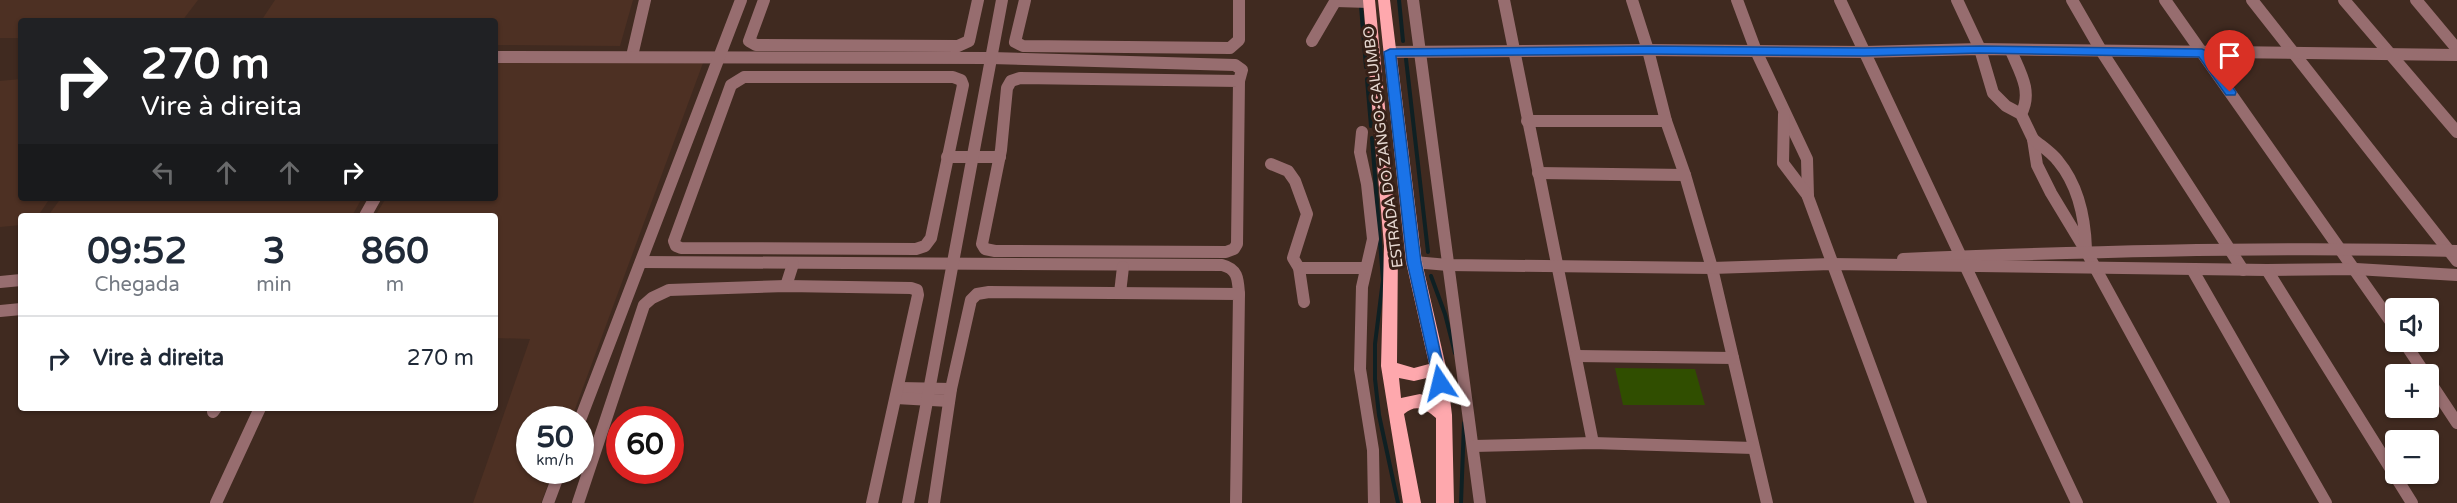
<!DOCTYPE html>
<html lang="pt">
<meta charset="utf-8">
<style>
body{margin:0;font-family:"Varela Round",sans-serif;background:#f2f2f3;color:#1f2937;height:100vh;display:flex;flex-direction:column;font-size:22px;white-space:nowrap}
*{box-sizing:border-box;margin:0}
p{font-size:20px;color:#747a83}
.icon{flex:none;width:33px;height:33px;fill:none;stroke:currentColor;stroke-width:2;stroke-linecap:round;stroke-linejoin:round}
.map{position:relative;flex:1;overflow:hidden}
.drawer{position:absolute;left:18px;top:213px;width:480px;height:198px;display:flex;flex-direction:column;background:#fff;border-radius:6px;box-shadow:0 2px 4px #0004}
.drawer>*{flex:none}
.guide{position:absolute;left:18px;top:18px;width:480px;height:183px;border-radius:6px;box-shadow:0 2px 4px #0004;background:#202124;color:#fff;overflow:hidden}
.controls{position:absolute;left:2385px;top:298px;display:grid;gap:12px}
.controls a{display:grid;place-items:center;width:54px;height:54px;border-radius:6px;background:#fff;box-shadow:0 2px 4px #0004;font-size:30px}
.speed{position:absolute;left:516px;top:406px;display:flex;gap:12px;font-size:30px;font-weight:700;text-align:center}
.speed>*{display:grid;place-content:center;width:78px;height:78px;border-radius:50%;background:#fff;box-shadow:0 2px 4px #0004;line-height:1}
.speed small{font-size:15px;font-weight:400}
.speed .limit{border:9px solid #d22;background:#fff;color:#111}
.pin{position:absolute;display:grid;place-items:center;width:51px;height:51px;color:#fff;margin:-62px -26px;border-radius:50% 50% 50% 0;rotate:-45deg;box-shadow:0 0 6px #0007}
.pin .icon{rotate:45deg}
.me{position:absolute;width:66px;margin:-33px;rotate:350deg;stroke-linejoin:round;filter:drop-shadow(0 0 4px #0008)}
.turn{display:flex;align-items:center;gap:21px;height:126px;padding:0 24px;font-size:27px}
.turn .icon{width:78px;height:78px;stroke-width:2.5}
.turn b{display:block;font-size:42px;line-height:51px}
.lanes{display:flex;align-items:center;height:57px;padding:0 24px;background:#0003;justify-content:center;gap:30px;direction:ltr}
.lanes .off{opacity:.35}
.eta{display:flex;justify-content:space-evenly;align-items:center;height:102px;text-align:center}
.eta b{font-size:36px;font-weight:700;line-height:42px}
ul{padding:0;list-style:none}
li{display:flex;align-items:center;gap:18px;height:84px;padding:0 24px;border-top:2px solid #e0e1e3}
li div{flex:1}
li b{display:block;font-size:22px}
li em{font-style:normal}
.map>svg:first-child{display:block}
.built{fill:#4d3023}
.green{fill:#304e00}
.lines{fill:none;stroke-linecap:round;stroke-linejoin:round}
.stream{stroke:#0f2023;stroke-width:4}
.minor{stroke:#976d6f;stroke-width:12}
.primary{fill:#fea8ad;fill-rule:evenodd}
.route{fill:#1a73e8;stroke:#114b97;stroke-width:1.5}
.labels{text-anchor:middle;stroke-width:6;stroke-linejoin:round;paint-order:stroke}
.street-label{font-size:15px;fill:#e7d9d2;stroke:#362017}
</style>
<div class="map">
<svg width="2457" height="503" viewBox="0 0 2457 503">
<rect width="100%" height="100%" fill="#402a20"/>
<g class="built">
<path d="M0 0H198L182 21H21V38H0Z"/>
<path d="M275 0H633L620 46 495 45V21H261Z"/>
<path d="M495 62 703 63 571 420H530V471H553L541 503H473L530 339 495 338V216H375L386 198H495Z"/>
<path d="M21 79V198H50L38 216H21V225L0 227V81Z"/>
<path d="M61 198H362L352 216H48Z"/>
</g>
<path class="green" d="M1615 368 1695 369 1705 405H1623Z"/>
<g class="lines">
<g class="stream">
<path d="M1399 0 1403 41"/>
<path d="M1361 6 1366 67"/>
<path d="M1406 59 1428 252"/>
<path d="M1367 79 1371 126"/>
<path d="M1372 138 1383 280 1375 344V379L1379 415 1398 503"/>
<path d="M1431 276 1445 314 1455 353"/>
<path d="M1461 503 1464 423"/>
</g>
<g class="minor">
<path d="M764 0 749 41 756 45 958 46 969 41 978 0"/>
<path d="M1025 0 1015 42 1023 46 1230 48 1239 40V0"/>
<path d="M1413 0 1480 503"/>
<path d="M1504 0 1593 443"/>
<path d="M1632 0 1648 50 1666 121 1685 175 1712 268 1767 503"/>
<path d="M1737 0 1756 51 1807 159 1808 197 1921 503"/>
<path d="M1840 0 2077 503"/>
<path d="M1957 0 1980 49 1993 93 2006 106 2021 114 2033 139 2037 165 2051 193 2086 251 2224 503"/>
<path d="M2072 0 2102 52 2243 270"/>
<path d="M2165 0 2396 329"/>
<path d="M2252 0 2457 261"/>
<path d="M2344 0 2457 132"/>
<path d="M2416 0 2457 49"/>
<path d="M1336 1 1369 2"/>
<path d="M1312 41 1336 0"/>
<path d="M2011 51C2020 72 2033 92 2021 114"/>
<path d="M1390 52 1648 50 1864 52 1980 49 2457 55"/>
<path d="M632 56 645 0"/>
<path d="M495 57 991 58 1235 65 1242 70 1239 81"/>
<path d="M744 77H953L961 80 963 85 931 238 925 246 916 249 681 248 676 246 674 241 731 85Z"/>
<path d="M1020 78 1239 81 1237 244 1234 249 1226 252 995 251 985 249 982 244 1001 150 1007 88 1011 81Z"/>
<path d="M1784 114 1783 163 1808 196"/>
<path d="M1527 121H1666"/>
<path d="M1362 132 1360 152 1367 184 1373 239 1362 287 1360 369 1373 450 1374 503"/>
<path d="M2033 139C2041 146 2051 152 2058 161 2078 185 2085 218 2086 249"/>
<path d="M947 157H1000"/>
<path d="M1271 164 1288 171 1295 181 1307 214 1293 258 1299 268 1304 302"/>
<path d="M1538 173 1685 175"/>
<path d="M365 216 375 198"/>
<path d="M1903 259C2088 251 2272 246 2457 251"/>
<path d="M641 262 1222 265C1238 269 1238 279 1239 294"/>
<path d="M1414 262 1448 265 1712 268 1831 264 2267 270 2356 269 2457 275"/>
<path d="M1299 268H1365"/>
<path d="M2192 269 2326 503"/>
<path d="M2267 270 2412 503"/>
<path d="M0 282 21 280"/>
<path d="M786 286 793 264"/>
<path d="M1120 293 1123 267"/>
<path d="M0 311 21 309"/>
<path d="M2404 342 2426 375"/>
<path d="M1576 356 1733 358"/>
<path d="M2428 379 2457 423"/>
<path d="M899 388 951 389"/>
<path d="M896 398 949 401"/>
<path d="M213 412 216 408"/>
<path d="M580 420 741 0"/>
<path d="M1474 446 1593 443 1753 448"/>
<path d="M216 503 260 408"/>
<path d="M548 503 560 471"/>
<path d="M578 503 644 305 652 298 669 290 786 286 911 288 917 290 918 295 872 503"/>
<path d="M908 503 1002 0"/>
<path d="M934 503 951 389 971 300 977 294 989 292 1239 294 1236 503"/>
</g>
<path class="primary" d="M1363 0H1375L1398 246 1397 363 1414 368 1429 364 1406 262 1378 0H1390L1422 262 1446 367 1452 415 1454 503H1436V418C1425 408 1415 404 1404 414L1421 503H1403L1381 366 1384 246ZM1431 377 1434 399 1420 394 1401 398 1399 378 1414 381Z"/>
</g>
<path class="route" d="M1648 46 1864 48 1980 46 2202 49 2207 51 2236 92 2235 95H2226L2199 57 1980 53 1864 56 1648 54 1396 56 1421 262 1447 383 1445 387H1435L1407 262 1384 52 1390 49Z"/>
<g class="labels">
<g class="street-label">
<text transform="translate(1383 147) rotate(-97)" y="5">ESTRADA DO ZANGO-CALUMBO</text>
</g>
</g>
</svg>
<div class="controls">
<a><svg class="icon" aria-label="sound" viewBox="0 0 24 24"><path d="M4 9h4l5-4v14l-5-4H4zM17 9q2 3 0 6"/></svg></a>
<a>+</a>
<a>−</a>
</div>
<div class="speed"><div>50<small>km/h</small></div><div class="limit">60</div></div>
<div class="pin" style="left:2230px;top:92px;background:#d93025"><svg class="icon" aria-label="arrive" viewBox="0 0 24 24"><path d="M6 21V4h12l-3 4 3 4H6"/></svg></div>
<svg class="me" style="left:1440px;top:383px" viewBox="-20 -20 40 40"><path d="M0-17L14 15 0 8-14 15z" fill="#1a73e8" stroke="#fff" stroke-width="4"/></svg>
<div class="guide">
<div class="turn"><svg class="icon" aria-label="right" viewBox="0 0 24 24"><path d="M7 20v-9h11M14 6l5 5-5 5"/></svg><div><b>270 m</b>Vire à direita</div></div>
<div class="lanes"><svg class="icon off" aria-label="left" viewBox="0 0 24 24"><path d="M17 20v-9H6M10 6l-5 5 5 5"/></svg><svg class="icon off" aria-label="ahead" viewBox="0 0 24 24"><path d="M12 20V5M6 11l6-6 6 6"/></svg><svg class="icon off" aria-label="ahead" viewBox="0 0 24 24"><path d="M12 20V5M6 11l6-6 6 6"/></svg><svg class="icon" aria-label="right" viewBox="0 0 24 24"><path d="M7 20v-9h11M14 6l5 5-5 5"/></svg></div>
</div>
<section class="drawer">
<div class="eta">
<div><b>09:52</b><p>Chegada</p></div>
<div><b>3</b><p>min</p></div>
<div><b>860</b><p>m</p></div>
</div>
<ul>
<li><svg class="icon" aria-label="right" viewBox="0 0 24 24"><path d="M7 20v-9h11M14 6l5 5-5 5"/></svg><div><b>Vire à direita</b></div><em>270 m</em></li>
</ul>
</section>
</div>
